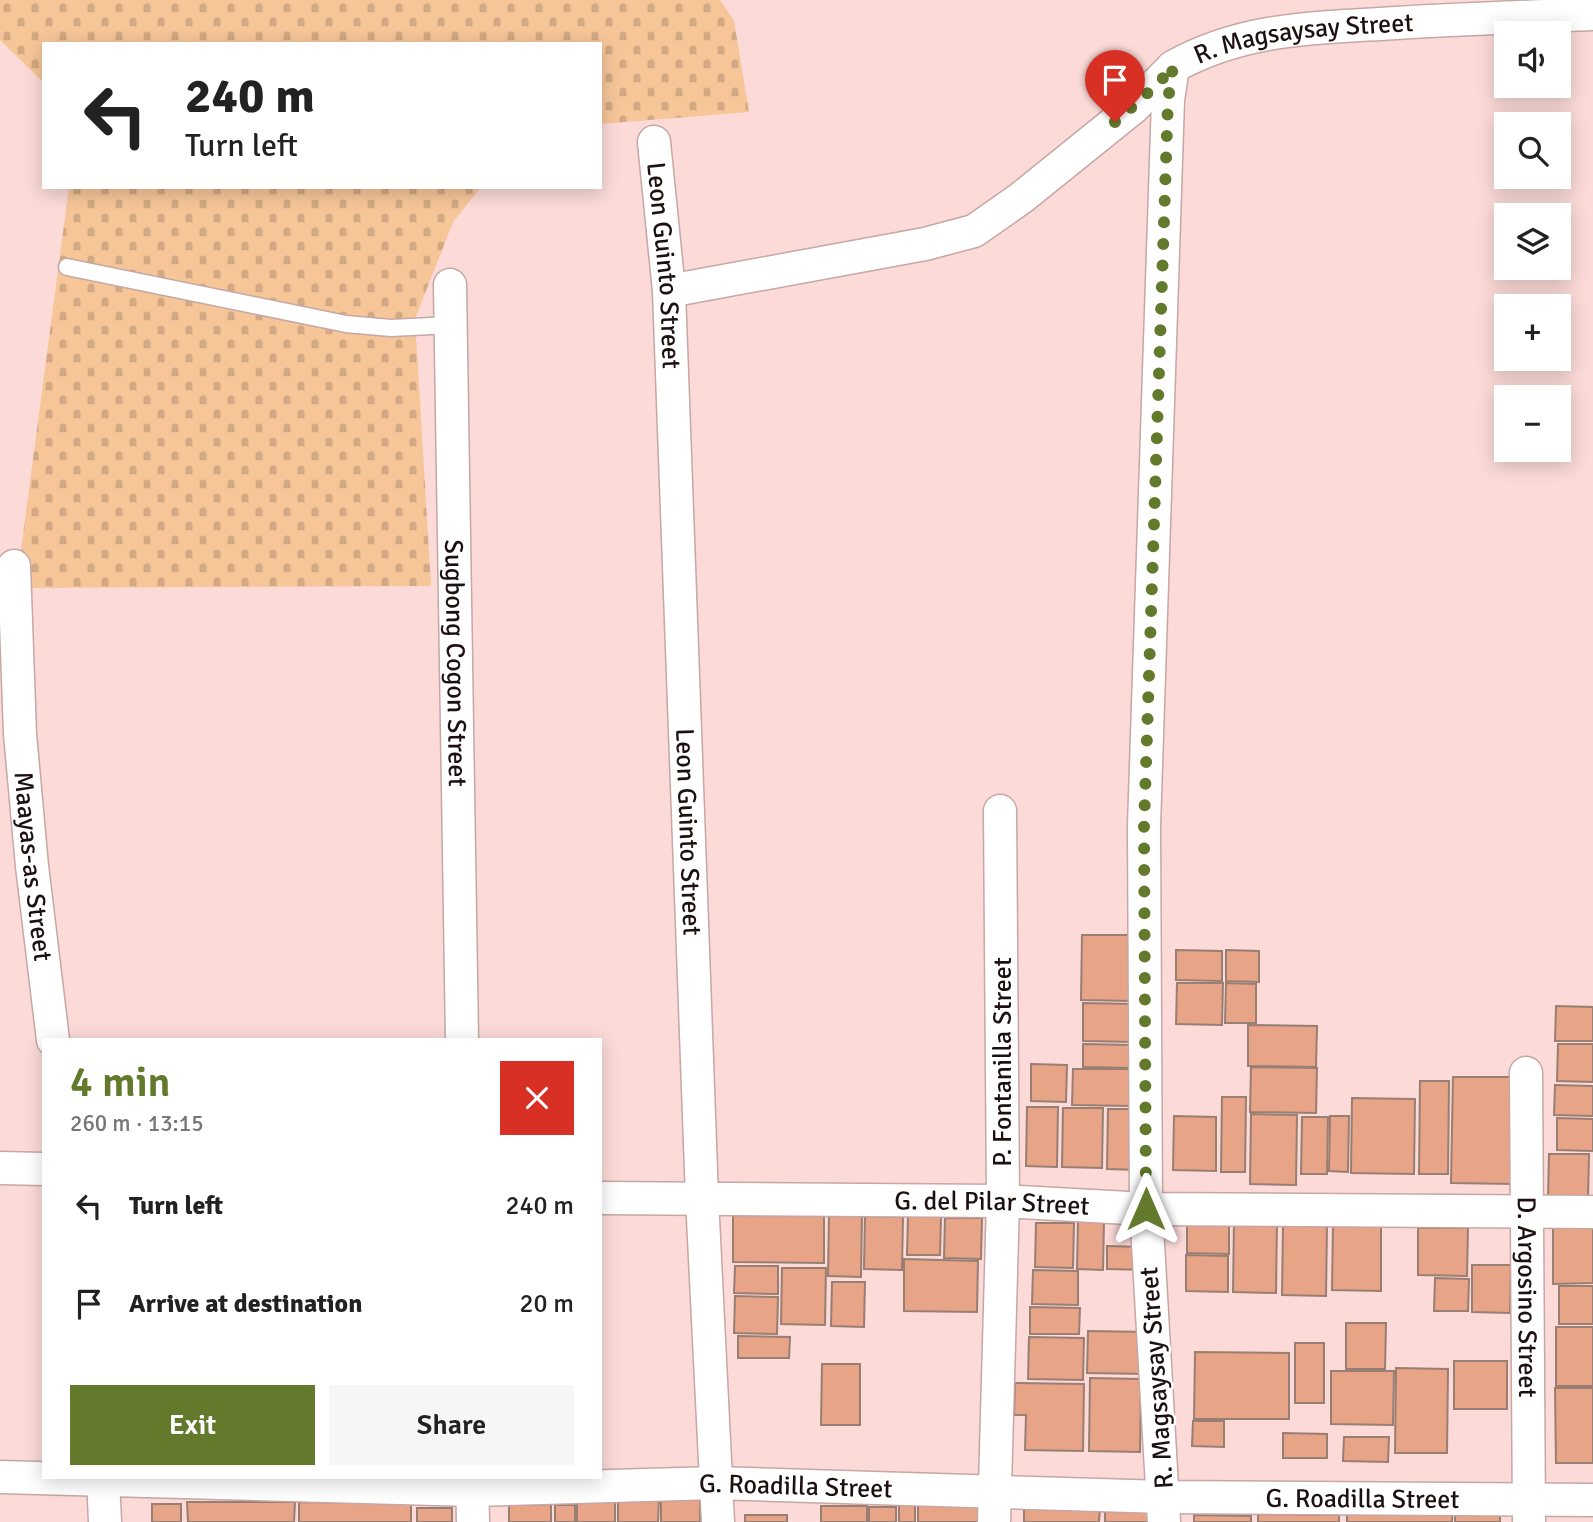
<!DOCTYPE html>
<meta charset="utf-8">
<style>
body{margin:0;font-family:Signika,sans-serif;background:#f6f6f6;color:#222;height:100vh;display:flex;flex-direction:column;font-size:26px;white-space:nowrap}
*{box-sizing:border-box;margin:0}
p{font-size:23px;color:#767676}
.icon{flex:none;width:38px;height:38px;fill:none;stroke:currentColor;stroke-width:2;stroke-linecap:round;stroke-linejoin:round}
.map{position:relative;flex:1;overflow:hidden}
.drawer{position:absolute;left:42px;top:1038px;width:560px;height:441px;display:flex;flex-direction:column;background:#fff;border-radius:0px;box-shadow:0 4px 18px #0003}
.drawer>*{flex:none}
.banner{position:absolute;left:42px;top:42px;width:560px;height:147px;border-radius:0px;box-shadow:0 4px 18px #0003;background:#fff;color:#222;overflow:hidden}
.buttons{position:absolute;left:1494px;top:21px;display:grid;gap:14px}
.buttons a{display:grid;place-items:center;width:77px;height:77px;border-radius:0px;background:#fff;box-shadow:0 4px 18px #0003;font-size:35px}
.pin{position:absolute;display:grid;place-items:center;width:60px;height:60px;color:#fff;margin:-72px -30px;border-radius:50% 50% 50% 0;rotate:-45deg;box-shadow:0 0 7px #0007}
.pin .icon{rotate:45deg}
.me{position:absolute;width:77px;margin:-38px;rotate:0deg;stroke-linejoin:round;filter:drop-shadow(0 0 5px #0008)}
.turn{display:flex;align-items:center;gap:24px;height:147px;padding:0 28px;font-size:32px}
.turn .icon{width:91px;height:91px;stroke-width:2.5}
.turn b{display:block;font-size:49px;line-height:60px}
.round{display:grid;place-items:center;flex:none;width:74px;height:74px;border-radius:0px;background:#f6f6f6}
.head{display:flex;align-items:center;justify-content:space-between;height:119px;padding:0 28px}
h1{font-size:42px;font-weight:600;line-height:52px;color:#637a2c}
.action{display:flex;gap:14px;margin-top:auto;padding:14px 28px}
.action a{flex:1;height:80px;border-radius:0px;background:#637a2c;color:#fff;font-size:28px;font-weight:600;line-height:80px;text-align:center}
.action a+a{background:#f6f6f6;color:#222}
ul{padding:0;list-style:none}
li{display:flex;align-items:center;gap:21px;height:98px;padding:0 28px}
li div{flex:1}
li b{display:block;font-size:26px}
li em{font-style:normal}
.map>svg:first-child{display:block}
.cemetery{fill:url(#cemetery-stones)}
.building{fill:#e8a486;stroke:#987e73;stroke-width:2}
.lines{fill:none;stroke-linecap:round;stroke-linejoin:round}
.service-casing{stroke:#c6a7a4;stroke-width:19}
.minor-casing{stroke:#c6a7a4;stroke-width:35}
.service{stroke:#fff;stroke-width:16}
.minor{stroke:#fff;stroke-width:32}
.route{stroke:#637a2c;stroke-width:12;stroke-dasharray:0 21.6}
.labels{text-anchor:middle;stroke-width:5;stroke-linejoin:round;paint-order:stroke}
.street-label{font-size:26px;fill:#1c1110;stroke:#fff}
</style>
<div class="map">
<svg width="1593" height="1522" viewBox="0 0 1593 1522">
<defs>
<pattern id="cemetery-stones" width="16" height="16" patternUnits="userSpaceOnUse" patternTransform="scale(1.75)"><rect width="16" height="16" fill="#f6c699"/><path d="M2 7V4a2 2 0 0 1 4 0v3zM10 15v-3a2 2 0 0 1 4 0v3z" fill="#d2a983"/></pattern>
</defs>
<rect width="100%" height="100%" fill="#fbdad7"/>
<g class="cemetery">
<path d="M0 0H720L734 21 749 112 600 124V44H44V83L0 40Z"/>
<path d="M69 187H481L453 222 415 319 431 586 16 588Z"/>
</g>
<g class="building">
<path d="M1082 935H1134L1133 1001 1081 1000Z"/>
<path d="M1176 950 1222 951V981L1176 980Z"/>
<path d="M1226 950 1259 951V982L1226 981Z"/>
<path d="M1177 983H1223L1222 1025 1176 1024Z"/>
<path d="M1226 983 1256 984V1023H1225Z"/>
<path d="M1083 1003 1135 1004 1134 1042 1083 1041Z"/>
<path d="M1556 1006 1593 1007V1041H1555Z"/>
<path d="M1248 1025 1317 1026 1316 1067 1248 1066Z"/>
<path d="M1083 1044 1133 1045V1068L1083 1067Z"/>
<path d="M1558 1044H1593V1082L1557 1081Z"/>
<path d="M1031 1064 1067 1065 1066 1102 1031 1101Z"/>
<path d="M1251 1067 1317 1068 1316 1113 1250 1112Z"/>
<path d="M1073 1069H1130V1106L1072 1105Z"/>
<path d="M1453 1077H1517L1515 1184 1451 1183Z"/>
<path d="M1420 1081H1449L1448 1174H1419Z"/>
<path d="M1555 1085 1593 1086V1116L1554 1115Z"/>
<path d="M1222 1097H1246L1245 1172H1221Z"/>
<path d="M1352 1098 1415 1099 1414 1174 1351 1173Z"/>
<path d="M1027 1107H1058L1057 1167 1026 1166Z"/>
<path d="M1063 1108H1103L1102 1168 1062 1167Z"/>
<path d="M1108 1109H1139L1138 1170 1107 1169Z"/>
<path d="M1251 1114 1297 1115 1296 1185 1250 1184Z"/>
<path d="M1174 1116 1216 1117V1171L1173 1170Z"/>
<path d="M1330 1116H1349L1348 1172 1329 1171Z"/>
<path d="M1302 1117H1328L1327 1174H1301Z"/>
<path d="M1557 1118 1593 1119V1151L1557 1150Z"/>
<path d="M1549 1154H1589L1588 1198H1548Z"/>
<path d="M733 1215 824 1216V1263L733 1262Z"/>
<path d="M829 1215H862L861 1277 828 1276Z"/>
<path d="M865 1216 903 1217 902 1270 864 1269Z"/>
<path d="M908 1216 941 1217 940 1255H907Z"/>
<path d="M945 1218H982L981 1259 944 1258Z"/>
<path d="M1187 1218 1229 1219V1254L1187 1253Z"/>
<path d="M1234 1220H1277L1276 1293 1233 1292Z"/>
<path d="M1593 1220V1283L1553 1284V1221Z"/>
<path d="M1078 1221H1104L1103 1270 1077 1269Z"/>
<path d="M1036 1223H1074L1073 1268 1035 1267Z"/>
<path d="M1283 1224H1327L1326 1296 1282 1295Z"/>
<path d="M1333 1224H1381V1291L1332 1290Z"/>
<path d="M1418 1228H1468L1467 1276 1418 1275Z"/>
<path d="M1107 1246 1145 1247V1270L1107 1269Z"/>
<path d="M1186 1255 1228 1256V1292L1186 1291Z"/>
<path d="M904 1259 978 1261 977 1312 904 1311Z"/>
<path d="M1472 1265H1511L1510 1313 1472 1312Z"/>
<path d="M735 1266H778V1294L734 1293Z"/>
<path d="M782 1268H826L825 1325 781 1324Z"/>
<path d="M1033 1270 1078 1271V1305L1032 1304Z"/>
<path d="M1435 1278 1469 1279 1468 1311H1434Z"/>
<path d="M832 1282H865L864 1327 831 1326Z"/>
<rect x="1559" y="1286" width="34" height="38"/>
<path d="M735 1296 778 1297 777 1334 734 1333Z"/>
<path d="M1030 1307 1080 1308 1079 1334H1030Z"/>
<path d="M1346 1323H1386L1385 1369H1346Z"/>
<rect x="1556" y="1327" width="37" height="59"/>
<path d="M1088 1331 1149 1332 1148 1374 1087 1373Z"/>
<path d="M738 1336 790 1337 789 1358H738Z"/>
<path d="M1029 1337 1084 1338 1083 1380 1028 1379Z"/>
<rect x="1295" y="1343" width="29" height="60"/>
<path d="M1195 1352 1289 1353V1419H1194Z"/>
<rect x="1454" y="1361" width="53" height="48"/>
<path d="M822 1364H860V1425H821Z"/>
<path d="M1396 1368 1448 1369 1447 1453H1395Z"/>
<path d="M1331 1371H1394L1393 1425 1331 1424Z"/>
<path d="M1090 1378 1141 1379 1140 1452 1089 1451Z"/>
<path d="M1015 1383 1084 1384 1083 1451 1025 1450 1026 1415H1014Z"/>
<path d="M1555 1388H1593V1463H1556Z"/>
<path d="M1193 1421H1224V1447L1192 1446Z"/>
<path d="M1283 1433 1327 1434V1458H1283Z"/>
<path d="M1344 1437H1389L1388 1462 1343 1461Z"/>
<path d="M618 1499H659L658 1522H618Z"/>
<rect x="661" y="1499" width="39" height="23"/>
<rect x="577" y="1501" width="38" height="21"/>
<path d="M187 1502H295L294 1522H188Z"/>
<path d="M299 1502 411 1503V1522H299Z"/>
<rect x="918" y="1503" width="66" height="19"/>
<rect x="152" y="1504" width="29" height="18"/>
<path d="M551 1504V1522H509V1505Z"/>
<rect x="555" y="1505" width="20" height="17"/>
<rect x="899" y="1505" width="16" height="17"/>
<rect x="821" y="1506" width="46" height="16"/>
<path d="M1024 1506 1100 1507 1099 1522H1024Z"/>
<rect x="869" y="1507" width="27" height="15"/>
<rect x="417" y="1508" width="35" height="14"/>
<path d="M1105 1510 1150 1511V1522H1105Z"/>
<path d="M1347 1511 1452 1512V1522H1347Z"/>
<path d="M1455 1513 1500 1514V1522H1455Z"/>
<path d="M1258 1514 1339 1515V1522H1258Z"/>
<rect x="745" y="1515" width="42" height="7"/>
<path d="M1194 1515 1251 1516V1522H1194Z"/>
</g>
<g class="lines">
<g class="service-casing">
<path id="service" d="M67 267 346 324 391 328 451 325"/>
</g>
<g class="minor-casing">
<g id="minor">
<path id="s1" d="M654 142 669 291 702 1198 718 1522"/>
<path id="s2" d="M450 285 462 1040"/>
<path d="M669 291 925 244 974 231 1021 198 1134 107 1173 67"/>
<path id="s3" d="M14 566 20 734 32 866 53 1040"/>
<path id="s4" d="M1526 1073 1529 1522"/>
<path d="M0 1168 44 1169"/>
<path id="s5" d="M600 1198 1003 1201 1146 1209 1593 1212"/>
<path id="s6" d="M0 1477 473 1490 715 1483 1164 1497 1593 1500"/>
<path d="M103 1477 105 1522"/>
<path d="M472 1477 473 1522"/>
<path d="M994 1522 1003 1201 1000 811"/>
<path id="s7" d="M1164 1522 1146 1209 1144 826 1168 100 1173 67C1244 27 1317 28 1396 23 1461 19 1527 17 1593 14"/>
</g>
</g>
<use href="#service" class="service"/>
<use href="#minor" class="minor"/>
</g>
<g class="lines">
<path class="route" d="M1115 122 1159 83 1173 66 1168 100 1144 826 1146 1209"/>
</g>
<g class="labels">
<g class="street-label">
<text dy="9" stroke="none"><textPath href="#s7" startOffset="1592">R. Magsaysay Street</textPath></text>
<text dy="9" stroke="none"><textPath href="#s1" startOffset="124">Leon Guinto Street</textPath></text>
<text dy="9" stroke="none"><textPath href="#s2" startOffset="378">Sugbong Cogon Street</textPath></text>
<text dy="9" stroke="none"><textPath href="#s1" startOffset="691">Leon Guinto Street</textPath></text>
<text dy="9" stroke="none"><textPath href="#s3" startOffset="301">Maayas-as Street</textPath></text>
<text transform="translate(1002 1062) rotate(-90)" y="9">P. Fontanilla Street</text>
<text dy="9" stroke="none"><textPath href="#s5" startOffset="392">G. del Pilar Street</textPath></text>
<text dy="9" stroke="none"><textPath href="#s4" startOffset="224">D. Argosino Street</textPath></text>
<text transform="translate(1156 1378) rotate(-94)" y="9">R. Magsaysay Street</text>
<text dy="9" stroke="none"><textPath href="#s6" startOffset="796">G. Roadilla Street</textPath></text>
<text dy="9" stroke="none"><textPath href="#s6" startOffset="1363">G. Roadilla Street</textPath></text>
</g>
</g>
</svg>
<div class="buttons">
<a><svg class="icon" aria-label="sound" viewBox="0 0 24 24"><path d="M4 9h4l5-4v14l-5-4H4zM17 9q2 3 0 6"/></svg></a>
<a><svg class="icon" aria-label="search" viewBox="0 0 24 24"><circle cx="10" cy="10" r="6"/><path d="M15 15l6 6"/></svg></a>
<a><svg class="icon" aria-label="layers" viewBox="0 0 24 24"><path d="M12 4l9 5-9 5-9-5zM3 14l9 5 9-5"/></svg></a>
<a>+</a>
<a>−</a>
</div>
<div class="pin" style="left:1115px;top:122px;background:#d93025"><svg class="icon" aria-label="arrive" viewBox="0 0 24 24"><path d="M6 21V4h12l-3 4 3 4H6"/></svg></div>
<svg class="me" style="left:1146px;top:1209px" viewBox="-20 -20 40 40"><path d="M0-17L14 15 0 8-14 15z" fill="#637a2c" stroke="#fff" stroke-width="4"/></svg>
<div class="banner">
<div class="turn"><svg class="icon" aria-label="left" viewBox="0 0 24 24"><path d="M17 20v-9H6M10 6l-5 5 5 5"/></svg><div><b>240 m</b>Turn left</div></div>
</div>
<section class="drawer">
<div class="head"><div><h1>4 min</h1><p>260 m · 13:15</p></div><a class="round" style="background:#d93025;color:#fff"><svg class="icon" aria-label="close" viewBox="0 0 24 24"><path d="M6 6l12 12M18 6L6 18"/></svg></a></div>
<ul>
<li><svg class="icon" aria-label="left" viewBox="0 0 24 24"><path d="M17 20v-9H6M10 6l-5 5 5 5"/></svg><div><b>Turn left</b></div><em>240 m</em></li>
<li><svg class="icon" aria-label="arrive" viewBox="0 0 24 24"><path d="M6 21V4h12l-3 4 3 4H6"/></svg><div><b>Arrive at destination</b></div><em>20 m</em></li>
</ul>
<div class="action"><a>Exit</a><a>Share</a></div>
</section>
</div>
